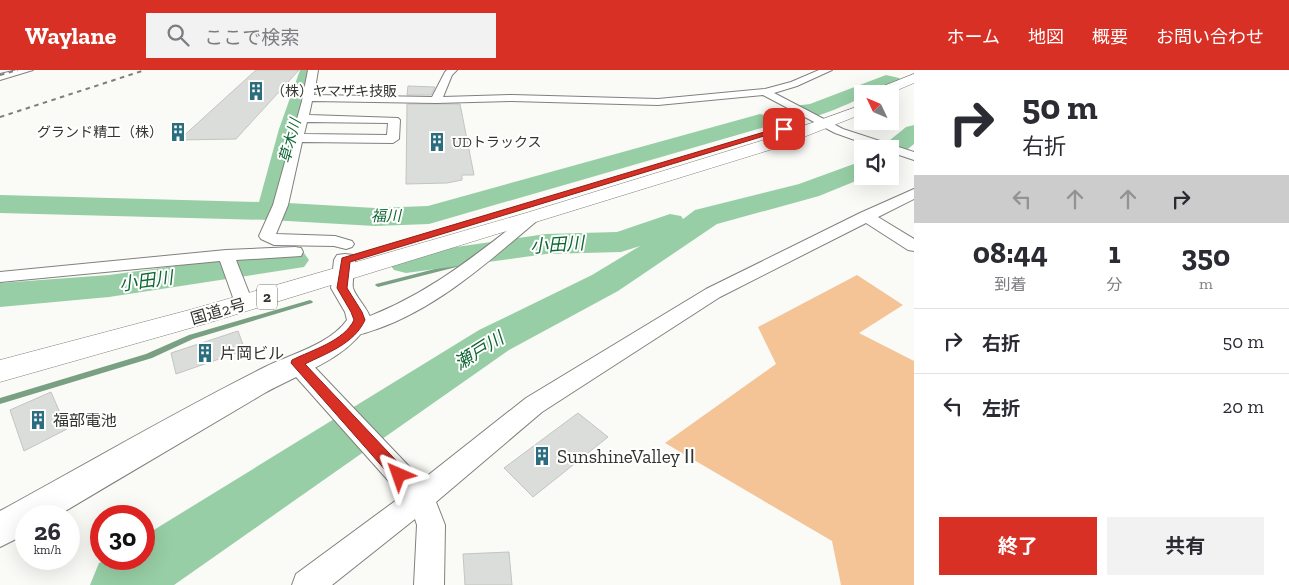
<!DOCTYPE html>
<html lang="ja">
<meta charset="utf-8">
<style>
body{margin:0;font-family:"Zilla Slab","Noto Sans JP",serif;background:#f2f2f3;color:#2b2b33;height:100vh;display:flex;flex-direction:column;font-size:19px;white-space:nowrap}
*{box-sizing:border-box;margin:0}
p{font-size:16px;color:#7c7c81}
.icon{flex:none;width:28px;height:28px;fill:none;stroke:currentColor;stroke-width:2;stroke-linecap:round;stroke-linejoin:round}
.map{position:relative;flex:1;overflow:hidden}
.sheet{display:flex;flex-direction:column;background:#fff;width:375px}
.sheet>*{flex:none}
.guide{background:#fff;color:#2b2b33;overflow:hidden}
.needle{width:32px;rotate:314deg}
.fabs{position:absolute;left:854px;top:15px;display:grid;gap:10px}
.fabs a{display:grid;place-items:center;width:45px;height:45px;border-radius:0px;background:#fff;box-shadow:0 5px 20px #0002;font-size:25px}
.speed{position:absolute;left:15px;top:435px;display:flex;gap:10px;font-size:25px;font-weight:700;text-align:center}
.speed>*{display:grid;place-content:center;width:65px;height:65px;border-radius:50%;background:#fff;box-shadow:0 5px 20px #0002;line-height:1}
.speed small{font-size:12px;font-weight:400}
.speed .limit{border:8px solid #d22;background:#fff;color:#111}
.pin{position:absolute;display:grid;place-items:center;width:42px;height:42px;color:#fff;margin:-21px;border-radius:10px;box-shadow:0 2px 8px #0006}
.me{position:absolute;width:55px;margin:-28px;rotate:317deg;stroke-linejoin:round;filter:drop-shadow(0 0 4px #0008)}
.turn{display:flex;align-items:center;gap:18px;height:105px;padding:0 25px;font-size:22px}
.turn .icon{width:65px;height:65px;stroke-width:2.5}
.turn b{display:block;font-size:35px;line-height:42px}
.lanes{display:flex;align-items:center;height:48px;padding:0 25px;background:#0003;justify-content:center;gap:25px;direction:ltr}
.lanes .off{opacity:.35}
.eta{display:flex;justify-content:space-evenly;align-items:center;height:85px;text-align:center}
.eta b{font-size:30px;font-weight:700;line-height:35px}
.button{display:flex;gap:10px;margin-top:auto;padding:10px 25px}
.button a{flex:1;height:58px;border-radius:0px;background:#d93025;color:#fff;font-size:20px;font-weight:700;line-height:58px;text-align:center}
.button a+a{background:#f2f2f3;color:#2b2b33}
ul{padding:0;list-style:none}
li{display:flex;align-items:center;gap:15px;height:65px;padding:0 25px;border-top:1px solid #e1e1e2}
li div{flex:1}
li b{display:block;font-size:19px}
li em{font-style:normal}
header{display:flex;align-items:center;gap:30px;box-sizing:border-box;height:70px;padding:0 25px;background:#d93025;color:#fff}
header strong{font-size:24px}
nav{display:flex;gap:28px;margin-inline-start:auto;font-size:18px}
.search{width:350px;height:45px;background:#f2f2f3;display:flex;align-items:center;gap:12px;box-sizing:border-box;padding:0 18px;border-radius:0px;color:#7c7c81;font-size:19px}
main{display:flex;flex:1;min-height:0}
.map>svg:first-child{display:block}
.green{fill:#f4c497}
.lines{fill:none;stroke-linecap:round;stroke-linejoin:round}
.stream{fill:#79a083;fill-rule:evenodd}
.river{fill:#97cea5;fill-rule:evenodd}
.building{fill:#dbddda;stroke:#c3c5c1}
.minor-casing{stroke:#80807d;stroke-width:2}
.tertiary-casing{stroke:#80807d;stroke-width:2}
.trunk-casing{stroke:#80807d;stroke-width:1}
.minor{fill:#fff;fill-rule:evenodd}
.tertiary{fill:#fff;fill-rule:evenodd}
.trunk{fill:#fff;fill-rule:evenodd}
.rail{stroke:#7e7e7c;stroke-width:2;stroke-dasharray:4.5 4.5;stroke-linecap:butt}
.route{fill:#d93025;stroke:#8d1f18}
.labels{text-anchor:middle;stroke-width:4;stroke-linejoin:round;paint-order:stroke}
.far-poi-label{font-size:14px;fill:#343433;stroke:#fffffe;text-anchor:start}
.far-water-label{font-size:15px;font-style:italic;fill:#0e6735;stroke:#fffffe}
.shield{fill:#fffffe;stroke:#717170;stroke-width:1}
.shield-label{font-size:15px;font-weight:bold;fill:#343433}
.street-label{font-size:16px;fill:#343433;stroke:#fffffe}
.poi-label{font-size:16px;fill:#343433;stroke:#fffffe;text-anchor:start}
.water-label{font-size:18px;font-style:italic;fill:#0e6735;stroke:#fffffe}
.near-poi-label{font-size:19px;fill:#343433;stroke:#fffffe;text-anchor:start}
</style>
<header>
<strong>Waylane</strong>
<div class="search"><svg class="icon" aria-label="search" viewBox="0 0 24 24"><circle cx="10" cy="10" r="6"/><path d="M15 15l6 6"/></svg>ここで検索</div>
<nav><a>ホーム</a><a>地図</a><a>概要</a><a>お問い合わせ</a></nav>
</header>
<main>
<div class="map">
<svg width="914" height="515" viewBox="0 0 914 515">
<rect width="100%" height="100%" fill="#fafaf6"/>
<path class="green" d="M857 205 903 235 859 263 914 291V515H841L832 471 665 373 776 294 758 257Z"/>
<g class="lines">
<g class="stream">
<path d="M532 174 535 176 534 177 488 190 485 188 486 187Z"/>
<path d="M470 190 472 191 473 192 472 193 378 217 375 215 376 214Z"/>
<path d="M310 230 312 231 313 232 312 233 193 269 152 288 0 334V328L146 284 189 265Z"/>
</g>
<g class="river">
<path d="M300 0H318L302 59 295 107 288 133 375 138 428 136 760 44 768 46 771 51 768 56 429 154 375 156 270 150 0 143V125L259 132 279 59Z"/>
<path d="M886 5 899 8 902 12 899 16 888 17 872 24H862V28C839 37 812 53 786 47L783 42 786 37 810 34Z"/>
<path d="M914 55V74L899 86 890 89V79H879L906 57Z"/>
<path d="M862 91V106H868L819 126 717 154 618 221 509 280 174 515H90L99 493 107 489H144V466L479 260 592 205 640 176 621 182 546 184 406 203 394 200 389 193 394 186 546 164 617 162 670 144 681 146 683 149 695 140 799 114Z"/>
<path d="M292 180 304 183 309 190 304 197 109 227 0 237V213L109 205Z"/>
</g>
</g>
<g class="building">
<path d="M256 0H299L236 69 179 70Z"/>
<path d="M408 16 435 17 431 25H407Z"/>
<path d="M407 34H460L474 105H462V110L447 113 406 114Z"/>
<path d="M238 261 245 280 176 304 171 283Z"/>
<path d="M51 322 67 359 24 381 10 340Z"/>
<path d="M578 343 608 367 533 427 504 398Z"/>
<path d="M509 482 512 515H465L463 484Z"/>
</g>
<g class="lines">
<g class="minor-casing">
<g id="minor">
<path d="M17 0H33L0 10V4Z"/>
<path d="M308 0H318L314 25 432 27 445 2 447 0H457L452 5 443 27 512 25 658 29 765 19 791 12 819 0H832L797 16 774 23 843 59 914 82V90L890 82V79H880L835 63 763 25 658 35 512 31 436 33 312 31 309 45 398 48 400 50 399 69 393 73 302 72 288 135 276 164 335 166 352 171 354 174 352 177 346 179 334 176 274 175 261 169 259 166 273 135 302 31ZM307 52 388 53 387 65 304 64Z"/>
<path d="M914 119V129L878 147 914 169V181L908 180 866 153 720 227 542 342 436 432 445 455 444 515H414L417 455 415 449 332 515H292L296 504 402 426 289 299 286 293 289 287 297 285 305 287 422 410 526 328 706 219 860 143Z"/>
<path d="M533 142 538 144 541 147 538 150C489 191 439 237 377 259 367 262 358 267 348 264L345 259 348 254C419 231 470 190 528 144Z"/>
<path d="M295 177 301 178 303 182 301 186 236 190 253 233 251 237 244 239 237 237 235 233 220 191 0 212V202L226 180Z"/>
</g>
</g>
<g class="tertiary-casing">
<path id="tertiary" d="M345 184 353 185C359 195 351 207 353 218 356 228 368 238 371 250 346 291 303 301 263 324 194 365 125 405 57 446H26V464L0 477V441C88 393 175 342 265 297 291 284 329 275 347 250L345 242 331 218 334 190 337 185Z"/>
</g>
<g class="trunk-casing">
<g id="trunk">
<path d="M914 4V13L888 24H869L871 21Z"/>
<path d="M862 35V44L776 78 208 253 0 312V290L193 239 526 143 764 70Z"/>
</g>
</g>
<use href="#minor" class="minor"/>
<use href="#tertiary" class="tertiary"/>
<use href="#trunk" class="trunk"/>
<g class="rail">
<path d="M0 5 18 0"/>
<path d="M0 47 145 0"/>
</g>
</g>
<path class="route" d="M781 57 787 59 350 192 347 218 362 242 365 250C354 274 327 283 305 294L405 400 407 405 405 410 399 412 394 410 291 293 292 290C312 280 344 271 354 250L351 242 337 218 342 188Z"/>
<defs>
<g id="building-bare" transform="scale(1.5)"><path d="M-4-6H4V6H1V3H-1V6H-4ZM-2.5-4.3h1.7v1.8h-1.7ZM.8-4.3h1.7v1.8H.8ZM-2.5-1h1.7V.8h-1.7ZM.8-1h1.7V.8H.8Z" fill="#2a6d7e" stroke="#fffffe" stroke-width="2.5" paint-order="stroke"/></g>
</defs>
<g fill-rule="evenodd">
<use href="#building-bare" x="256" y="21"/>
<use href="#building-bare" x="178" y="62"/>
<use href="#building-bare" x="437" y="72"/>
<use href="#building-bare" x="205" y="283"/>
<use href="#building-bare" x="38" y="350"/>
<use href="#building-bare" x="542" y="386"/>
</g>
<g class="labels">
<g class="far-poi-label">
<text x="271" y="26">（株）ヤマザキ技販</text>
<text x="163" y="67" text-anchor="end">グランド精工（株）</text>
<text x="452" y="77">UDトラックス</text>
</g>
<g class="far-water-label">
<text transform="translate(290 71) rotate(-75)" y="5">草木川</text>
<text transform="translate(386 146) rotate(-1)" y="5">福川</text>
</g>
<rect class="shield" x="257" y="214.5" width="20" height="25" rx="4"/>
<g class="shield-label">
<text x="267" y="232">2</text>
</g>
<g class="street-label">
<text transform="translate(218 241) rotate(-16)" y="6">国道2号</text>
</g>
<g class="poi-label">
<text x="220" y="289">片岡ビル</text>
<text x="53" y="356">福部電池</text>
</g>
<g class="water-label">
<text transform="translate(557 175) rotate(-4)" y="6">小田川</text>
<text transform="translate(146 211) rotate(-8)" y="6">小田川</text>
<text transform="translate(479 281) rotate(-32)" y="6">瀬戸川</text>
</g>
<g class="near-poi-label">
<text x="557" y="393">SunshineValleyⅡ</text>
</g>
</g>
</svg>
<div class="fabs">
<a><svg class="needle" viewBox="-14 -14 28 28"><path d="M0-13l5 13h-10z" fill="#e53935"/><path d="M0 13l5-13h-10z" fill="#7c7c81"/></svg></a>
<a><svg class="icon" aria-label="sound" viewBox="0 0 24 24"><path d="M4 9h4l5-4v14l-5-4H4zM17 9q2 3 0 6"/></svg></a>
</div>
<div class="speed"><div>26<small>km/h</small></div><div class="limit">30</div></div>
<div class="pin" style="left:784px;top:59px;background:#d93025"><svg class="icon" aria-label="arrive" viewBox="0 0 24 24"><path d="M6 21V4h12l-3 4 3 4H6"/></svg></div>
<svg class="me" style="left:399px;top:405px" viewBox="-20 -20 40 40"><path d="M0-17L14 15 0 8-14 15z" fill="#d93025" stroke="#fff" stroke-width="4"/></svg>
</div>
<section class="sheet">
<div class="guide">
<div class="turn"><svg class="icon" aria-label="right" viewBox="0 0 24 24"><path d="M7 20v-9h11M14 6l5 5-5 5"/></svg><div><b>50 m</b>右折</div></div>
<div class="lanes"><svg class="icon off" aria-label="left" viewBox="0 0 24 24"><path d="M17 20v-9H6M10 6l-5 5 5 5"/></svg><svg class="icon off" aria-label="ahead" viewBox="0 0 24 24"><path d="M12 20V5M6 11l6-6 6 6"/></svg><svg class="icon off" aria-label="ahead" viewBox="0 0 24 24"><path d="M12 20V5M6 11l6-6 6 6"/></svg><svg class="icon" aria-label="right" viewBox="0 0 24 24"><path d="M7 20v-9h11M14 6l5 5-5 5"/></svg></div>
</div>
<div class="eta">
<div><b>08:44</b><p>到着</p></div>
<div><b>1</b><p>分</p></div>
<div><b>350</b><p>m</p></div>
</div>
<ul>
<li><svg class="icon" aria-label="right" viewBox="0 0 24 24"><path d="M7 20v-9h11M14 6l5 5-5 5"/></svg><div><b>右折</b></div><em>50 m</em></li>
<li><svg class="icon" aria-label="left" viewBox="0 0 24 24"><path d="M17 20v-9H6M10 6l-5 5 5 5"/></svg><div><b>左折</b></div><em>20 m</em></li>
</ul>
<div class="button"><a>終了</a><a>共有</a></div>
</section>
</main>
